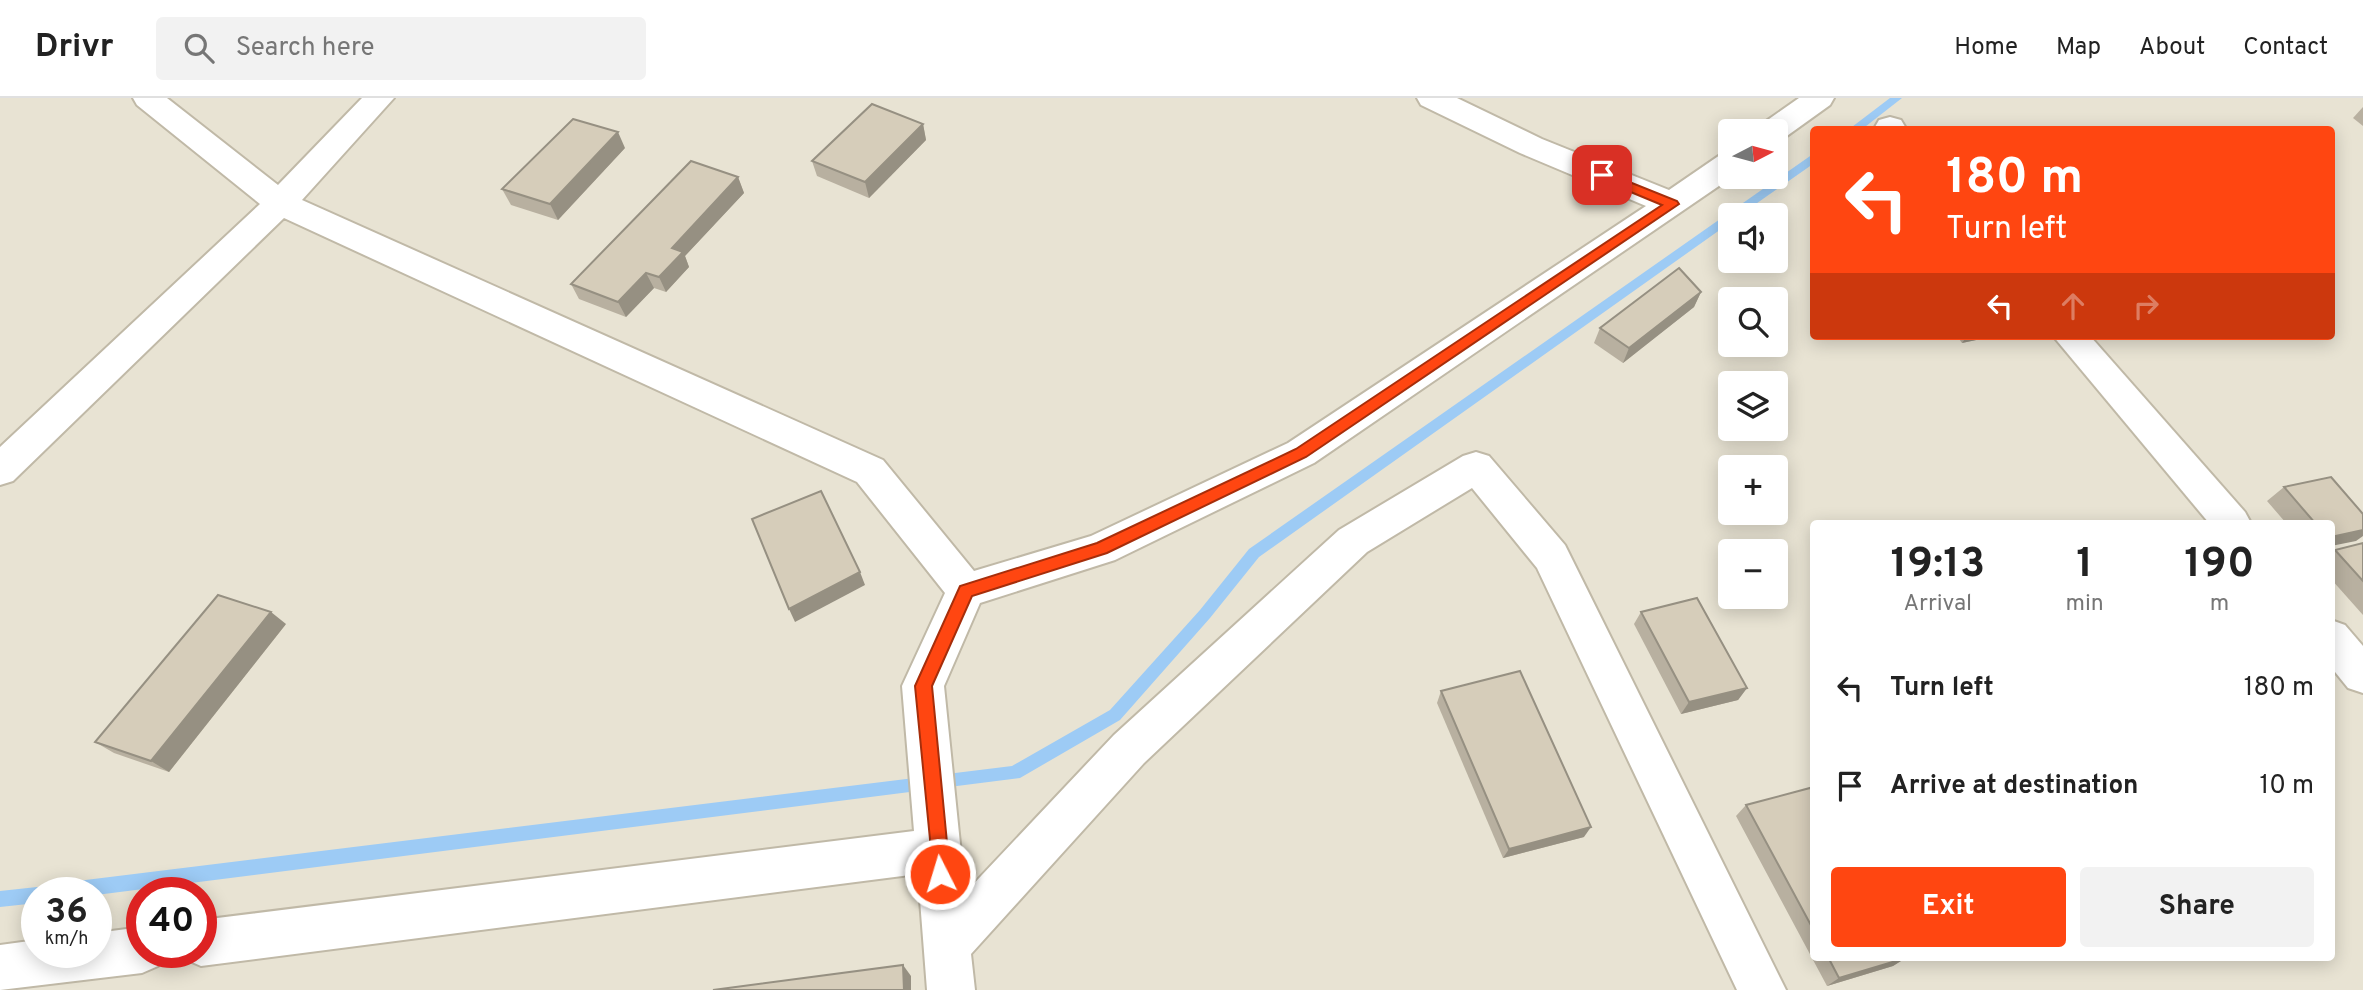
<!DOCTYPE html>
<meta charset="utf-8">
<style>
body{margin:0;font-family:Overpass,sans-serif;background:#f2f2f2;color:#222;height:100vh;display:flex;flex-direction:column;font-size:26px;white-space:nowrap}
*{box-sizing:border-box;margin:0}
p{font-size:23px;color:#767676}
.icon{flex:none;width:38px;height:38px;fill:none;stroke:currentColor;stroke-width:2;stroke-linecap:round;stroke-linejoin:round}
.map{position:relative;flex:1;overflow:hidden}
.sheet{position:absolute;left:1810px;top:422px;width:525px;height:441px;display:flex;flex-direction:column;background:#fff;border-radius:7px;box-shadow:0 4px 18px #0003}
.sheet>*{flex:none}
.hud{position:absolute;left:1810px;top:28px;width:525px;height:214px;border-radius:7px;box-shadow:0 4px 18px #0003;background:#ff4611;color:#fff;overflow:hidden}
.needle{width:46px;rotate:84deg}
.buttons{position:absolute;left:1718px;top:21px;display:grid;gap:14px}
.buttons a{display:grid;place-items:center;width:70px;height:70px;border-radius:7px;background:#fff;box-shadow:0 4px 18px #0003;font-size:35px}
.speed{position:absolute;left:21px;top:779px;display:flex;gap:14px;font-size:35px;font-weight:700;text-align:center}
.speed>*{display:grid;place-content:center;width:91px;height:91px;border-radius:50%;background:#fff;box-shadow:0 4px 18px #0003;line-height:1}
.speed small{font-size:18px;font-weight:400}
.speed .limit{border:10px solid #d22;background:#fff;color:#111}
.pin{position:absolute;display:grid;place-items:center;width:60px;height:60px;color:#fff;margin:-30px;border-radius:14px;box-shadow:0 4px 10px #0006}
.me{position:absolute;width:77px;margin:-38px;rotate:355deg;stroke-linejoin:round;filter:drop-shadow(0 0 5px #0008)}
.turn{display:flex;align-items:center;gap:24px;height:147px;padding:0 21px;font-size:32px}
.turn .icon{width:91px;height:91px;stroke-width:2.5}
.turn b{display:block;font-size:49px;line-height:60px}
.lanes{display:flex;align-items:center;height:66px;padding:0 21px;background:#0003;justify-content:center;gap:35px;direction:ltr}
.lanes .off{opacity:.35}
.eta{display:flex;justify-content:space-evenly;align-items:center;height:119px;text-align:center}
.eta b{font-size:42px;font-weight:700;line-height:49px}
.primary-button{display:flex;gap:14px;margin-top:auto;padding:14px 21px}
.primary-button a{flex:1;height:80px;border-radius:7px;background:#ff4611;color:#fff;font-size:28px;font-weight:700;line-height:80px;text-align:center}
.primary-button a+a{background:#f2f2f2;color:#222}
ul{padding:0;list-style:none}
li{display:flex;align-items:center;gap:21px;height:98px;padding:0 21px}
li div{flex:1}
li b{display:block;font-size:26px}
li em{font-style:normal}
header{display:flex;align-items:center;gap:42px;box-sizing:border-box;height:98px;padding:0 35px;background:#fff;border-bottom:2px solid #e0e0e0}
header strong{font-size:33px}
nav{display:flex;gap:38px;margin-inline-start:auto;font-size:24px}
.search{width:490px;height:63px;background:#f2f2f2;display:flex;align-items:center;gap:18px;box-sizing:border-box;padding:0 24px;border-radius:7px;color:#767676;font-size:26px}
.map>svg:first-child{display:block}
.residential{fill:#e8e3d3;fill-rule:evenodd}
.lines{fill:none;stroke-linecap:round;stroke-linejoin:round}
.stream{fill:#9dcbf5;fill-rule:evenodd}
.minor-casing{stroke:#c0b9a7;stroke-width:4}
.minor{fill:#fff;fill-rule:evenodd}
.wall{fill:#b8b0a0}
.shaded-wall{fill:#969082}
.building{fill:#d6cdba;stroke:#969082;stroke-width:2}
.route{fill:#ff4611;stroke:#a62e0b;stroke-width:2}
</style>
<header>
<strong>Drivr</strong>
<div class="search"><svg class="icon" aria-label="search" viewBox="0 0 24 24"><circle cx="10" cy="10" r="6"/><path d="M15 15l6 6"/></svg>Search here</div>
<nav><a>Home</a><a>Map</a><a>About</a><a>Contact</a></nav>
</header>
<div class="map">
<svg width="2363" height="892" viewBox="0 0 2363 892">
<rect width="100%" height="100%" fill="#f4f1e5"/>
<path class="residential" d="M0 0H2363V892H0ZM1813 32H2331V238H1813ZM1731 33H1776V79H1731ZM1731 117H1776V163H1731ZM1731 201H1776V247H1731ZM1731 285H1776V331H1731ZM1731 369H1776V415H1731ZM1813 425H2331V859H1813ZM1731 453H1776V499H1731ZM37 794H96V854H37ZM142 794H201V854H142Z"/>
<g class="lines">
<g class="stream">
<path d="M1890 0H1902L1861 32H1848Z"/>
<path d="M1813 56V66L1740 117H1731V124L1259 459 1210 520 1120 622 1020 680 96 797V794H45L47 788 53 786 1012 668 1110 612 1200 512 1249 451Z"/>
<path d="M37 789 44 794H37V805L0 809V793Z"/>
</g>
<g class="minor-casing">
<g id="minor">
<path d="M133 0H167L278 87 362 0H394L302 102 883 362 974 473 1091 438 1288 345 1646 108 1520 55 1421 7 1417 0H1457L1542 41 1669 92 1720 57 1731 54 1732 79 1314 365 1115 462 980 505 944 588 965 795 1114 637 1339 432 1463 358 1476 354 1489 358 1565 447 1786 892H1737L1537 470 1472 390 1367 454 1144 665 971 856 975 892H927L918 776 201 868 185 861 182 854H201V822L914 733 902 588 945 495 857 384 284 120 13 383 0 387V349L260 106 137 7Z"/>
<path d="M1799 0H1834L1830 7 1784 40 1776 42V33H1758L1762 26Z"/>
<path d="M1890 19 1901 22 1907 32H1876L1875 29 1879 22Z"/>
<path d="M2053 238H2090L2245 414 2251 425H2209Z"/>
<path d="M2331 522 2345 527 2363 548V595L2348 590 2331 569Z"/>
<path d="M142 829V854H164L158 868 142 875 0 892V847L37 842V854H96V835Z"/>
</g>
</g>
<use href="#minor" class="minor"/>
</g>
<g class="wall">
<path d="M2363 9V28L2353 20Z"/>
<path d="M923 26 926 42 869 100 817 78 812 63Z"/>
<path d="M625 50 558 122 511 107 502 91Z"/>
<path d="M738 79 744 95 685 158 689 169 666 194 654 190 626 219 579 201 571 186Z"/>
<path d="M1701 194 1694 209 1623 265 1594 245 1600 230Z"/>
<path d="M1957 238H1995L1962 245Z"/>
<path d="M2284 389 2356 443 2331 425H2286L2267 403Z"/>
<path d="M2363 445V517L2331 481V455L2335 452Z"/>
<path d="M1641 514 1747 590 1738 602 1681 616 1634 526Z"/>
<path d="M286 526 169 674 114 655 95 644Z"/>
<path d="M1441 593 1584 739 1503 760 1437 605Z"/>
<path d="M1813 694V859H1906L1893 868 1827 888 1736 718 1746 707Z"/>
</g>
<g class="shaded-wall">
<path d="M923 26 926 42 869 100 865 84Z"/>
<path d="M618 34 625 50 558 122 550 106Z"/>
<path d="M738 79 744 95 685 158 689 169 666 194 659 179 672 150Z"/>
<path d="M646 175 654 190 626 219 618 204Z"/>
<path d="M1701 194 1694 209 1623 265 1629 250Z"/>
<path d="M1967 238H1995L1962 245Z"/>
<path d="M2363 432V438L2356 443 2331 448V439Z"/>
<path d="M860 474 865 487 795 524 789 511Z"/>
<path d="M271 514 286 526 169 674 151 663Z"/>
<path d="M1747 590 1738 602 1681 616 1689 604Z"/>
<path d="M1591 729 1584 739 1503 760 1509 751Z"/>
<path d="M1906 860 1893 868 1827 888 1839 880Z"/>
<path d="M903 867 911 878V892H904Z"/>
</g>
<g class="building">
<path d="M872 6 923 26 865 84 812 63Z"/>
<path d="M573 21 618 34 550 106 502 91Z"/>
<path d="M691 63 738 79 672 150 683 154 659 179 646 175 618 204 571 186Z"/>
<path d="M1679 170 1701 194 1629 250 1600 230Z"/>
<path d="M2331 379 2363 416V432L2331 439V425H2315L2284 389Z"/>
<path d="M821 393 860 474 789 511 752 421Z"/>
<path d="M2363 445V483L2335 452Z"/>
<path d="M218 497 271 514 151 663 95 644Z"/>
<path d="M1697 500 1747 590 1689 604 1641 514Z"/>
<path d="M1520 573 1591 729 1509 751 1441 593Z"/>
<path d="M1810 690 1813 694V831L1746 707Z"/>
<path d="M1828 859H1906V860L1839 880Z"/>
<path d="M903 867 904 892H713Z"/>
</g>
<path class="route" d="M1602 73 1677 103 1679 106 1306 359 1107 455 972 498 932 588 950 776 947 782 940 785 934 782 915 588 960 488 1097 445 1296 351 1662 107 1597 80V74Z"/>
</svg>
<div class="buttons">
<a><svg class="needle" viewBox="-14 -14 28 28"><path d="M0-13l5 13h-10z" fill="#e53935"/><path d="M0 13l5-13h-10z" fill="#767676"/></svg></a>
<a><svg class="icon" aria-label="sound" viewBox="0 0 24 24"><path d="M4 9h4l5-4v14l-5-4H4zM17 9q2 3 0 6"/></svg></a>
<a><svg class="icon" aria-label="search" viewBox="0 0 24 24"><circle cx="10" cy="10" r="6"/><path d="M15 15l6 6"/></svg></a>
<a><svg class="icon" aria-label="layers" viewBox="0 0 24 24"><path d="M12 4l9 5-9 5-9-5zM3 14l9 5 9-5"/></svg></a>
<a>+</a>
<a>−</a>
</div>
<div class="speed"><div>36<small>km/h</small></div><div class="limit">40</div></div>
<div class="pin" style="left:1602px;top:77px;background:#d93025"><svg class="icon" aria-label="arrive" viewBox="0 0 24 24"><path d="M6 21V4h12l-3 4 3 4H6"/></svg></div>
<svg class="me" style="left:940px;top:776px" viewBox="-20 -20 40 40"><circle r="17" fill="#ff4611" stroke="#fff" stroke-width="3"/><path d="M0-11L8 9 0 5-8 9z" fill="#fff"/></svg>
<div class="hud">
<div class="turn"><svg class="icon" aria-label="left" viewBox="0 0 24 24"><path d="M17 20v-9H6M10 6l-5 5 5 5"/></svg><div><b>180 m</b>Turn left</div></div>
<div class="lanes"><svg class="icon" aria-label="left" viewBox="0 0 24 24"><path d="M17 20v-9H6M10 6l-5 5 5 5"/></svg><svg class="icon off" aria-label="ahead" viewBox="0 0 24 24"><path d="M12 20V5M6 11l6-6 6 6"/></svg><svg class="icon off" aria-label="right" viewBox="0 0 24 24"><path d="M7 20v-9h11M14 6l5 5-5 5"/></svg></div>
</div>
<section class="sheet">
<div class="eta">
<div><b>19:13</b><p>Arrival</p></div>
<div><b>1</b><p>min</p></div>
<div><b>190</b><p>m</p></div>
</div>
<ul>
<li><svg class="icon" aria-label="left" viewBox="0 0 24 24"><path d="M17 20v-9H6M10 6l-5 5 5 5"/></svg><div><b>Turn left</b></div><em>180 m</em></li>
<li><svg class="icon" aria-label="arrive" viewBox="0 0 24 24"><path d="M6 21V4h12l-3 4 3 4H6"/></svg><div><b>Arrive at destination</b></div><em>10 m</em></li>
</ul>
<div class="primary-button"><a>Exit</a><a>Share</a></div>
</section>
</div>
